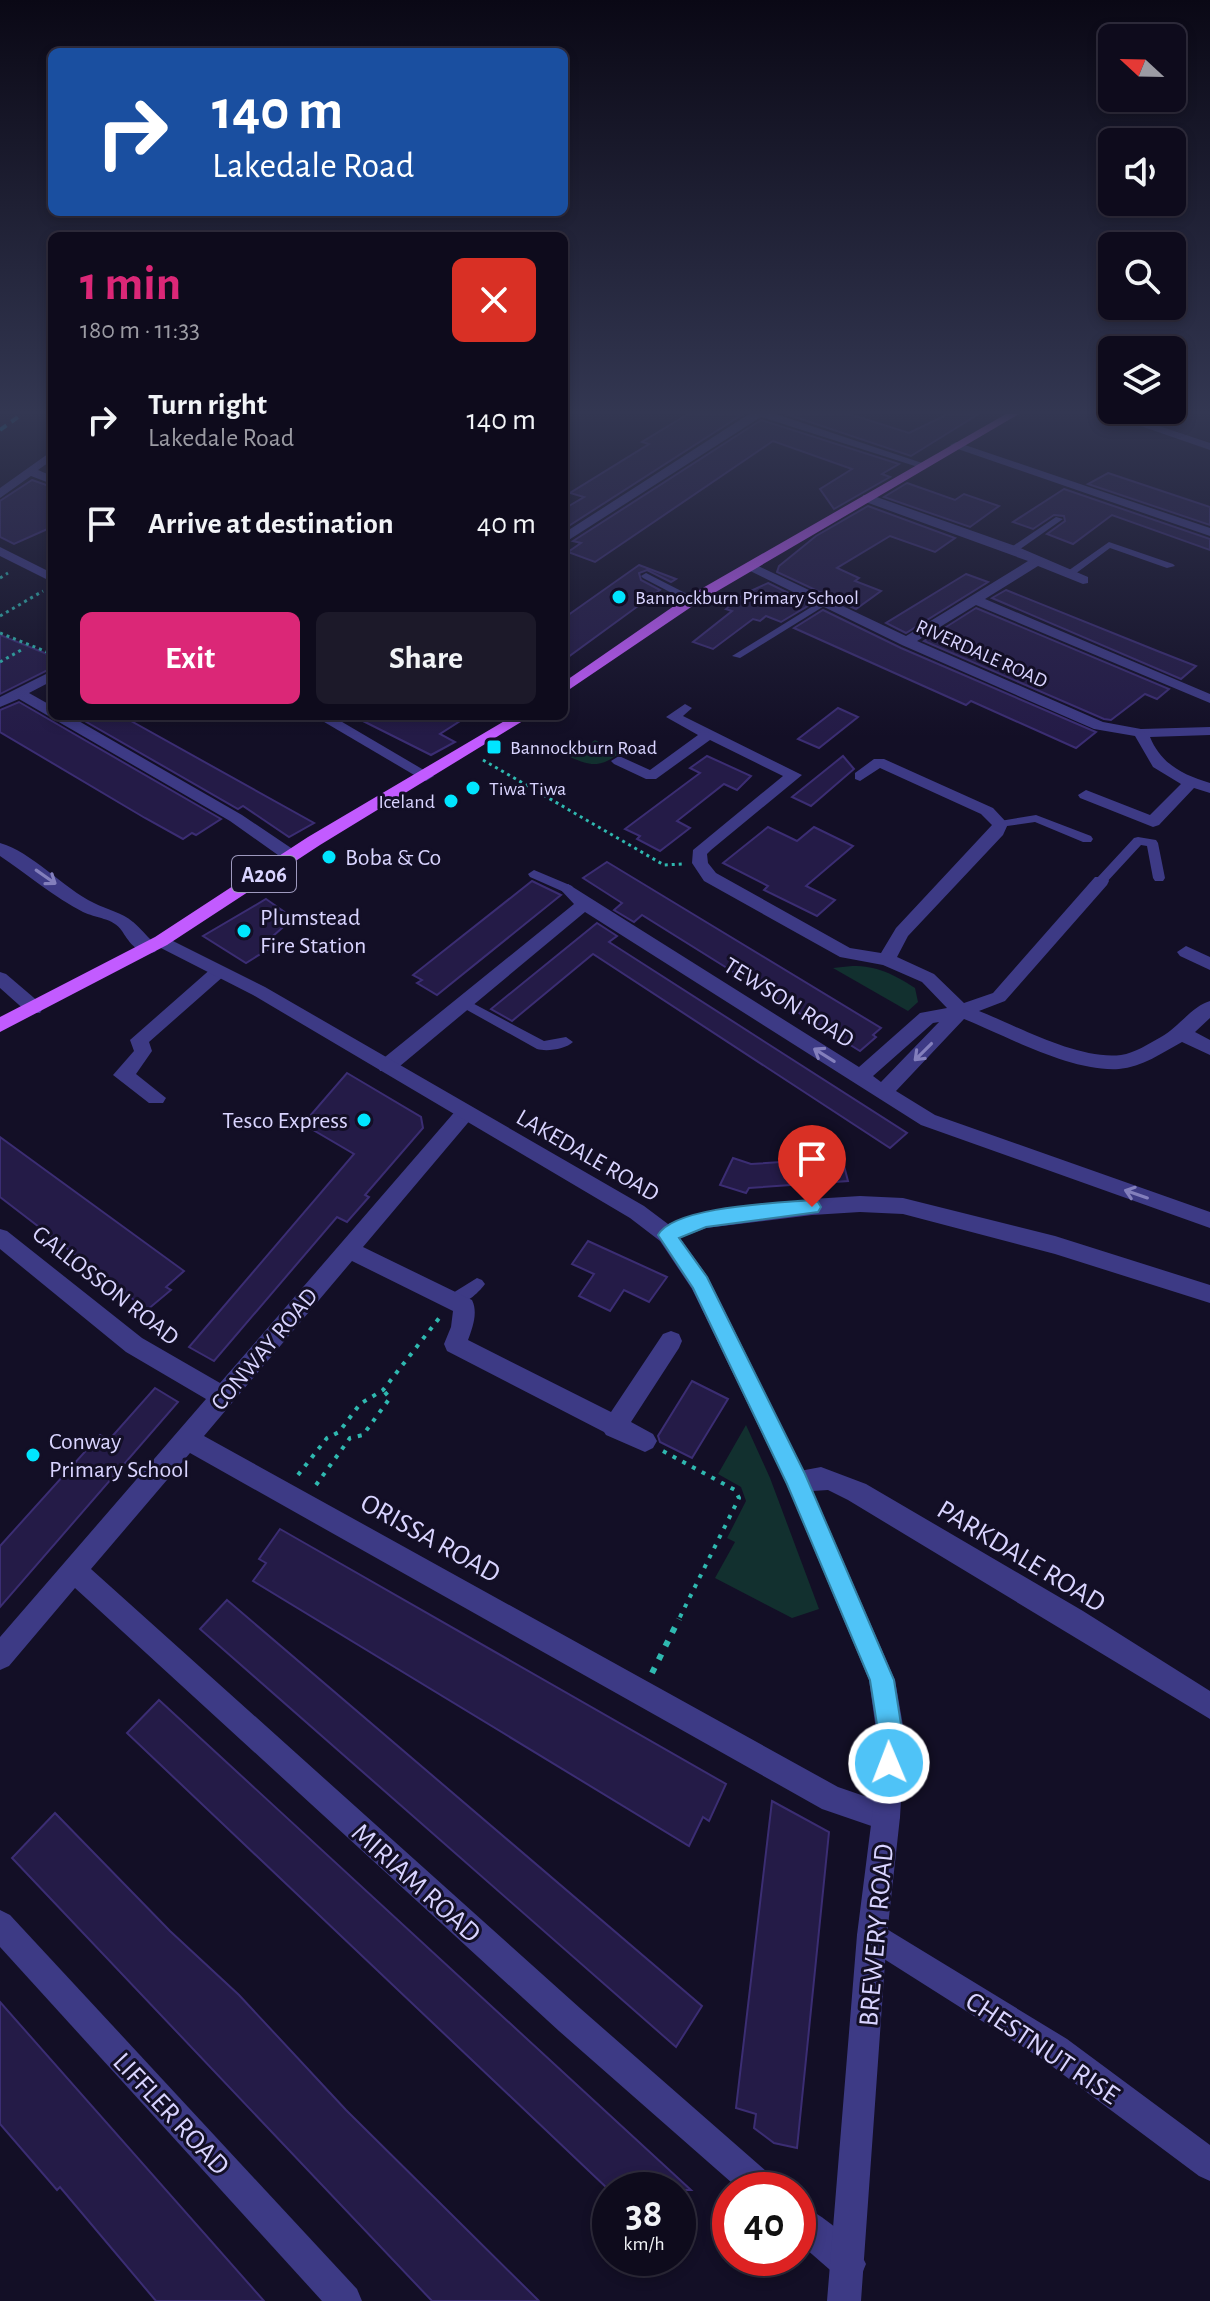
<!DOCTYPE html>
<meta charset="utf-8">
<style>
body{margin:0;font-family:"Alegreya Sans",sans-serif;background:#1c1929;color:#f1f3f6;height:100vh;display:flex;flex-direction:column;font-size:30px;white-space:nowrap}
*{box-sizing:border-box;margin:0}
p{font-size:26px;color:#9b9ba3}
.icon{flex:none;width:44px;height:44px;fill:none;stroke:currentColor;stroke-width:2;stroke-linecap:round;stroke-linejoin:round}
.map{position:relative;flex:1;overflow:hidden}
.sheet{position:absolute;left:48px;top:232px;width:520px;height:488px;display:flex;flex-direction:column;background:#0e0b1c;border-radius:12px;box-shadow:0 4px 12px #0003,0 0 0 2px #2e2b3b}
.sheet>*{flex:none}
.banner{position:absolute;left:48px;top:48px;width:520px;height:168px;border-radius:12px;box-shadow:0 4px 12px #0003,0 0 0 2px #2e2b3b;background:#1a4fa0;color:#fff;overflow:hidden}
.needle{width:52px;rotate:292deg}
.fabs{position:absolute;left:1098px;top:24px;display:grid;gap:16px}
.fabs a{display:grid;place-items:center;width:88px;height:88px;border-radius:12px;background:#0e0b1c;box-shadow:0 4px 12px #0003,0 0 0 2px #2e2b3b;font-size:40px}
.speed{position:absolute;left:592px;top:2172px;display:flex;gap:16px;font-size:40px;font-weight:700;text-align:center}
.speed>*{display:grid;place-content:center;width:104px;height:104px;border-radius:50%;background:#0e0b1c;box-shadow:0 4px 12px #0003,0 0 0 2px #2e2b3b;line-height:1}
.speed small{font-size:20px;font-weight:400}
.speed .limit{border:12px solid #d22;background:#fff;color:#111}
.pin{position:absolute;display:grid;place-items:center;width:68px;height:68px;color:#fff;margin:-82px -34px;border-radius:50% 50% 50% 0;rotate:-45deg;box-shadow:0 0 8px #0007}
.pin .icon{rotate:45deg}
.me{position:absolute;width:88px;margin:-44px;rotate:359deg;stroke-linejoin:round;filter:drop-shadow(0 0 6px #0008)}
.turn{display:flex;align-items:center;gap:28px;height:168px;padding:0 32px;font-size:36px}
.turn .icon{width:104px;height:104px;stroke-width:2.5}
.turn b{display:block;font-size:56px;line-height:68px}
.round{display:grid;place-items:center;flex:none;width:84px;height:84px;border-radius:12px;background:#1c1929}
.head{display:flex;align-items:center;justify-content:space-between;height:136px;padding:0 32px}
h1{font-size:48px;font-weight:700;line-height:60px;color:#db2777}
.action{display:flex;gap:16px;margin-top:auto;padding:16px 32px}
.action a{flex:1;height:92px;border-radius:12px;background:#db2777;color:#fff;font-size:32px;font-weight:700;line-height:92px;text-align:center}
.action a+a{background:#1c1929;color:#f1f3f6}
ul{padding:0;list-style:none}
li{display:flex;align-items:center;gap:24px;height:104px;padding:0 32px}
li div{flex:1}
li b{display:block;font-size:30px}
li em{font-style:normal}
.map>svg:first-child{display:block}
.green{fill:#12302f}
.building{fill:#241b47;stroke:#3b2d73;stroke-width:2}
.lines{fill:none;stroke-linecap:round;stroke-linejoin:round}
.path-far2{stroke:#2fb8b0;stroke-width:3;stroke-dasharray:3 4;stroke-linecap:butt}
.path-far1{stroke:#2fb8b0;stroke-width:4;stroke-dasharray:4 7;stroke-linecap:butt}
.path{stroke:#2fb8b0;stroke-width:6;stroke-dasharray:6 9;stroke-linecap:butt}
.service{fill:#3d3a85;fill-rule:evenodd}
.minor{fill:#3d3a85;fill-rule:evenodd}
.tertiary{fill:#3d3a85;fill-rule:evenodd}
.primary{fill:#c25bff;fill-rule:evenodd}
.rail{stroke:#00e5ff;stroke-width:4;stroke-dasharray:8 6;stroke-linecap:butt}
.oneway{stroke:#837fbc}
.route{fill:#4fc3f7;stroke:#337fa1;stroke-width:2}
.poi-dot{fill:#00e5ff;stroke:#130f26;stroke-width:3}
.labels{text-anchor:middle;stroke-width:6;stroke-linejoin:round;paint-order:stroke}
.far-poi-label{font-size:20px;fill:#d9d4ff;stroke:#130f26;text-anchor:start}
.far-street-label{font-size:20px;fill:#d9d4ff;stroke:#130f26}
.shield{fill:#130f26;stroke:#9e99be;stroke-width:2}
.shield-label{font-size:22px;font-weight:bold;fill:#d9d4ff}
.poi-label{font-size:24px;fill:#d9d4ff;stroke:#130f26;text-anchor:start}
.street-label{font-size:24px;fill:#d9d4ff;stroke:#130f26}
.near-street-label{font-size:28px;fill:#d9d4ff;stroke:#130f26}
</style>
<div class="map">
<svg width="1210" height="2301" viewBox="0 0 1210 2301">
<rect width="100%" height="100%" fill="#130f26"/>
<g class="green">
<path d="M595 740 620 753C600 767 593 767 570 757Z"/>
<path d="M852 966C878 966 893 974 915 988L918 1002 908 1011 833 968Z"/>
<path d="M746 1425 770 1478 819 1609 792 1618 715 1578 735 1542 727 1538 746 1501 741 1487 718 1474Z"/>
</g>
<g class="building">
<path d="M688 414H743L564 529V509L584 497 570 493 649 444 642 442Z"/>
<path d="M786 414H849L909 433 948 414 977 415 911 456Z"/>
<path d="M761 420 899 464 882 474 890 477 834 509 820 489 852 469 773 441 595 562 568 552 581 543 573 541Z"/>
<path d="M1108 473 1210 507V525L1088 484Z"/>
<path d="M32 480 52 487V527L14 544 0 537V501Z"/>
<path d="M907 483 955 500 964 494 999 506 970 527 884 497Z"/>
<path d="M1064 489 1210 539V550L1112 515 1073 544 1047 534 1065 521 1064 516 1054 515 1033 529 1013 522Z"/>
<path d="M868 506 955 538 935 552 890 536 837 568 859 578 855 581 881 591 856 609 777 572 779 566 816 536Z"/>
<path d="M639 565 676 579 671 582 647 570 639 573 641 580 660 590 564 660V618Z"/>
<path d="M966 574 988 582 906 633 886 623Z"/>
<path d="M768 583 811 604 781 622 766 616 760 621 753 619 713 649 693 642 732 611 726 609 744 594Z"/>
<path d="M1006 590 1160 652 1196 666 1181 679 992 598Z"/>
<path d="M976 608 1169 689 1157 699 1145 694 1111 720 1104 719 924 641Z"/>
<path d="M823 610 901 648 1096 732 1076 748 971 701 966 705 794 628Z"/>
<path d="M0 635 52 656V668L0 694Z"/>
<path d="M19 702 221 819 196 835 192 833 183 839 145 818 0 732V710Z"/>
<path d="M838 708 858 717 819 748 798 739Z"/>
<path d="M76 716H122L314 823 289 837 243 806 238 809Z"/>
<path d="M353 716H468L440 734 455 742 431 755Z"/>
<path d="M707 756 751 776 737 790 724 784 677 821 690 828 660 851 637 839 640 836 625 829 700 773 690 768Z"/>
<path d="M843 756 854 769 811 806 792 797Z"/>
<path d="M768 827 797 841 814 827 853 846 806 886 835 900 817 916 764 890 768 886 723 863Z"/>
<path d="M607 862 881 1028 873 1035 876 1037 860 1051 642 915 634 922 614 910 622 903 583 878Z"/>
<path d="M532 881 561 895 437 995 417 983 422 980 413 975Z"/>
<path d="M266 899 286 913 274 921 283 927 262 946 267 950 246 963 203 936Z"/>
<path d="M597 923 617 936 609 942 907 1133 890 1148 593 954 512 1021 491 1009Z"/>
<path d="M347 1073 421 1117 423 1128 365 1195 369 1197 347 1222 337 1217 214 1361 189 1347 354 1154 303 1124Z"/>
<path d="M0 1137 184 1271 166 1287 171 1290 147 1310 0 1197Z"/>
<path d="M733 1158 751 1164 842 1158 848 1181 749 1188 746 1193 720 1185Z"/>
<path d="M588 1241 667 1277 649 1302 624 1290 610 1311 579 1296 594 1274 572 1264Z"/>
<path d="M692 1381 728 1399 692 1458 660 1442 658 1436Z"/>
<path d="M155 1388 178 1402 0 1607V1546L100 1435 109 1440Z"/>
<path d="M280 1529 726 1784 709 1821 703 1817 689 1846 253 1581 266 1563 259 1559Z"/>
<path d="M227 1600 702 2006 676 2047 200 1629Z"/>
<path d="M159 1700 691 2190H609L127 1733Z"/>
<path d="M772 1801 829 1832 797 2148 774 2143 754 2128 756 2114 736 2108Z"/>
<path d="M55 1813 170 1931 239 1995 346 2110 539 2301H432L12 1858Z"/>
<path d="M0 2002 264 2301H156L60 2187 57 2190 0 2124Z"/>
</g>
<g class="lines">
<g class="path-far2">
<path d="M0 578 8 573"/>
<path d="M0 616 43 591"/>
<path d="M0 633 52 654"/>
<path d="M0 662 23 649"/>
<path d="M483 760 664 865 682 864"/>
</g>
<g class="path-far1">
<path d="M663 1451 735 1490 739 1498 678 1621"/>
<path d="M298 1475 327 1438 339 1432 360 1404 383 1390 440 1317"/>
<path d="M316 1485 350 1438 363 1435 390 1398 383 1390"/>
</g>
<path class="path" d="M652 1673 679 1619"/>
<g class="service">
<path d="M1056 517 1063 519 1016 552H1010V548Z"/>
<path d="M1109 542 1173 564 1175 566 1167 568 1110 548 1071 577H1065V573Z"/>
<path d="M646 573 695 598 697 600 689 602 643 578 641 576Z"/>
<path d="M821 601 829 603 740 658 732 656Z"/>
<path d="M1036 815 1091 836 1093 839 1091 842H1083L1035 822 1000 827 994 824 1000 821Z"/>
<path d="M1138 837 1156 840 1158 843 1165 878 1163 881H1155L1153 878 1147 846 1141 845 1105 884H1097V878L1134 838Z"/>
<path d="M534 870 572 886 574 889 572 892H564L530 877 528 874Z"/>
<path d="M463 998 544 1041 566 1037 573 1042C566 1049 547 1052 537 1049L458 1005 457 1002Z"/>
<path d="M477 1278 482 1280 485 1284C478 1294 460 1309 448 1306L445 1301 448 1296Z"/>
</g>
<g class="minor">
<path d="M749 414H776L928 465 918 467 761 417 564 543V533Z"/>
<path d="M1106 414H1123L1210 443V450Z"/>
<path d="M956 442 1210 528V536L952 447 950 445Z"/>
<path d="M52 451V460L38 470 52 476V484L31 476 0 498V488Z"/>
<path d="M863 495H871L1018 547 1088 577V583L1083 584 1038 566 985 599 1210 694V703L976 605 917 641 1103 722 1141 729 1210 727V735L1150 737C1161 764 1183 775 1210 783V793L1194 788 1159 825 1153 827 1080 798 1078 795 1086 790 1150 815 1181 784 1153 767 1135 736 1094 729 902 645 742 567 754 564 906 636 1028 561 863 501Z"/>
<path d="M0 547 52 573V582L0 556Z"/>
<path d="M52 671V681L29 693 52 706V716H70L242 815 297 852 299 856 297 860H285L230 821 19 699 0 707V697Z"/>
<path d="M685 704 692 708 683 716 802 775 711 850 707 854 708 863 716 873 850 948 881 953 896 928 992 825 981 814 880 768 860 781 855 779V773L874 759H884L993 808 1008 824 1003 835 908 936 897 957 934 974 964 1003 993 993 1095 877H1107L1109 881 1107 885 1005 1001 979 1011C1019 1027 1078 1060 1121 1055 1135 1053 1148 1044 1161 1037 1178 1028 1192 1006 1210 1001V1018L1195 1032 1210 1040V1055L1182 1042C1162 1053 1142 1067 1119 1069 1070 1072 1009 1037 964 1019L896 1091 935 1115 1210 1212V1228L921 1125 585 912 394 1071H380L378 1066 380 1061 574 904 560 889 568 884 859 1067 920 1013 947 1008 922 982 883 965 840 957 704 881 692 863 693 850 783 776 710 740 656 779H646L614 764 611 761 619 756 650 770 698 735 666 717ZM939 1022 881 1082 873 1076 933 1023Z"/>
<path d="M314 716H332L434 776 426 781 421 779Z"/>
<path d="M0 843C32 852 63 888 94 903 108 910 121 912 133 922 136 924 155 944 158 948L155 952C139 957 129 942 122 931 114 918 95 918 83 912 54 897 27 874 0 856Z"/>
<path d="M1186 946 1210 957V970L1180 956 1177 952Z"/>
<path d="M219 965 228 971 225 975 149 1042 152 1051 136 1074 166 1098 163 1103H149L113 1075 134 1051 130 1040 213 967Z"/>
<path d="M0 972 6 974 40 1003 43 1008 40 1013H28L0 988Z"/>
<path d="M465 1106 472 1108 475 1113 472 1118 363 1247 472 1300C478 1312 473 1327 468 1340L611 1412 663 1334 671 1331 679 1334 682 1341 679 1348 631 1422 653 1434 657 1441 653 1448 645 1452 606 1435 604 1432 447 1351 444 1344 451 1327 453 1311 352 1261 204 1436 838 1787 896 1807 900 1817 896 1827 886 1831 822 1809 190 1453 91 1569 581 2009 775 2179 780 2190H740L559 2031 75 1588 9 1666 0 1670V1637L206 1399 126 1352 0 1249V1229L7 1231 142 1338 220 1383 458 1108Z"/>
<path d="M821 1467 866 1484 1083 1611 1210 1691V1719L848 1500 828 1490 797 1492 789 1489 785 1481 789 1473Z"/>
<path d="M0 1910 10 1915 357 2289 362 2301H322L0 1947Z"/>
<path d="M872 1920 1067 2039 1210 2145V2181L1199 2176 1045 2061 862 1945 857 1935 862 1925Z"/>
<path d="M798 2204C821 2213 856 2241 866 2264L861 2276 849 2281 837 2276 798 2242Z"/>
</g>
<path class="tertiary" d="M161 935 265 987 644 1206 668 1224 706 1212 812 1199 860 1196 903 1198 1055 1236 1210 1285V1303L1055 1254 903 1214 860 1212 812 1215 706 1228 680 1238 708 1277 805 1473 895 1680 905 1737 900 1817 887 1935 861 2301H827L857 1935 872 1817 877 1737 869 1680 787 1485 692 1289 660 1241 630 1218 253 995 155 945 152 941Z"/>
<g class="primary">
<path d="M1006 414H1019L697 603 564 693V682L687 597Z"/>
<path d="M513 716H531L320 845 167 945 0 1032V1017L155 937 308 837Z"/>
</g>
<path class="rail" d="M0 430 22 414"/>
</g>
<defs><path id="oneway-shaft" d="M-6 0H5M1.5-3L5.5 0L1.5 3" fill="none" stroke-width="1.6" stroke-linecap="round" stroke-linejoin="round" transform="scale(2)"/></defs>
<g class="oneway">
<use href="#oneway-shaft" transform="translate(46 877) rotate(35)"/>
<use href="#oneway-shaft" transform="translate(923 1052) rotate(135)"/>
<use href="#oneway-shaft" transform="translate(824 1055) rotate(-148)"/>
<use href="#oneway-shaft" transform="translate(1136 1194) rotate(-161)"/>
</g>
<linearGradient id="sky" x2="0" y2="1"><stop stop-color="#0a0815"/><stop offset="0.56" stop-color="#333752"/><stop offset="1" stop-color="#333752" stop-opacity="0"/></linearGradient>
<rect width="1210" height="736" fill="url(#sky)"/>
<path class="route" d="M812 1200 818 1202 821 1207 818 1212 706 1227 679 1238 707 1277 805 1474 894 1680 903 1737 902 1763 898 1772 889 1776 881 1772 877 1763 879 1737 870 1680 787 1484 693 1288 658 1235C674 1206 779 1203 812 1200Z"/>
<g class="poi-dot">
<circle cx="619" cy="597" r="8"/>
<rect x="486" y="739" width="16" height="16" rx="4"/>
<circle cx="473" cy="788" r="8"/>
<circle cx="451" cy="801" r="8"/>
<circle cx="329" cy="857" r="8"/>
<circle cx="244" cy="931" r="8"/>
<circle cx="364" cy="1120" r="8"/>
<circle cx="33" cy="1455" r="8"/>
</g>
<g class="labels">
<g class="far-poi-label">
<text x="635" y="604">Bannockburn Primary School</text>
<text x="510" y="754">Bannockburn Road</text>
<text x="489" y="795">Tiwa Tiwa</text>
<text x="435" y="808" text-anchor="end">Iceland</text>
</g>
<g class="far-street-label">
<text transform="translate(982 653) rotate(24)" y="7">RIVERDALE ROAD</text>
</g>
<rect class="shield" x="232" y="856" width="64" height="36" rx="6"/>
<g class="shield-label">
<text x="264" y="882">A206</text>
</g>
<g class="poi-label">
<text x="345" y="865">Boba &amp; Co</text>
<text x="260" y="925">Plumstead<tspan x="260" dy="28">Fire Station</tspan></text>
<text x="348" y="1128" text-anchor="end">Tesco Express</text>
<text x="49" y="1449">Conway<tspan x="49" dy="28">Primary School</tspan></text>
</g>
<g class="street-label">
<text transform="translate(789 1002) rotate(32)" y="8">TEWSON ROAD</text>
<text transform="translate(588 1155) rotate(30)" y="8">LAKEDALE ROAD</text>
<text transform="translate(106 1285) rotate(38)" y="8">GALLOSSON ROAD</text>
<text transform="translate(264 1349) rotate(-50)" y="8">CONWAY ROAD</text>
</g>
<g class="near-street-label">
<text transform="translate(431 1537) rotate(29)" y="10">ORISSA ROAD</text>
<text transform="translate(1022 1555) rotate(31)" y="10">PARKDALE ROAD</text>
<text transform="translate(417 1882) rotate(42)" y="10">MIRIAM ROAD</text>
<text transform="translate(875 1935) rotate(-85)" y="10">BREWERY ROAD</text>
<text transform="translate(1043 2047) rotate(34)" y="10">CHESTNUT RISE</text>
<text transform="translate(172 2113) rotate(47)" y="10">LIFFLER ROAD</text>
</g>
</g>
</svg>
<div class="fabs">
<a><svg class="needle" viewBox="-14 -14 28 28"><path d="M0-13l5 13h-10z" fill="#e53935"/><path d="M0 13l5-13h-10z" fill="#9b9ba3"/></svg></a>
<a><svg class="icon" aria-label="sound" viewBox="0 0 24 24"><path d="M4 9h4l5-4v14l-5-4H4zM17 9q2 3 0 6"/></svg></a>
<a><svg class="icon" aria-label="search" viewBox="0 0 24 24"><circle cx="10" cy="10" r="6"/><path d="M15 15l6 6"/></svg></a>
<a><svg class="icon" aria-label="layers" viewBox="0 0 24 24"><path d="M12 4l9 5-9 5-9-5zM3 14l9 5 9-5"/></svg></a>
</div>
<div class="speed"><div>38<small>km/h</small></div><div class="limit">40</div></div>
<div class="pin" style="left:812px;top:1207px;background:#d93025"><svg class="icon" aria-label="arrive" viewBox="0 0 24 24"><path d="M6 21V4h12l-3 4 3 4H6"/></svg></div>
<svg class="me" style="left:889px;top:1763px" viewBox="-20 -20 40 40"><circle r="17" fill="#4fc3f7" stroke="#fff" stroke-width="3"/><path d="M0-11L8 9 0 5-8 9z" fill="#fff"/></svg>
<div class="banner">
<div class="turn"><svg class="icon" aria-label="right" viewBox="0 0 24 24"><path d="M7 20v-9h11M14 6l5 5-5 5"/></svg><div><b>140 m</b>Lakedale Road</div></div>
</div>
<section class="sheet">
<div class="head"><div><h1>1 min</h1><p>180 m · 11:33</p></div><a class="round" style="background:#d93025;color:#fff"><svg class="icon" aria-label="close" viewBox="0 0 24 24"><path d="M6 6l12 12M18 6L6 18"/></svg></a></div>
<ul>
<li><svg class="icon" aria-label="right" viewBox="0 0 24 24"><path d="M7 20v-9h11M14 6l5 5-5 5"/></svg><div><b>Turn right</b><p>Lakedale Road</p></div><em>140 m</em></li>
<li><svg class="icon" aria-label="arrive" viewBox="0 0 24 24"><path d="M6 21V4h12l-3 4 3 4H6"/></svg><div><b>Arrive at destination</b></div><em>40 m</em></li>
</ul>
<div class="action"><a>Exit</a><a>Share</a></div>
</section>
</div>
